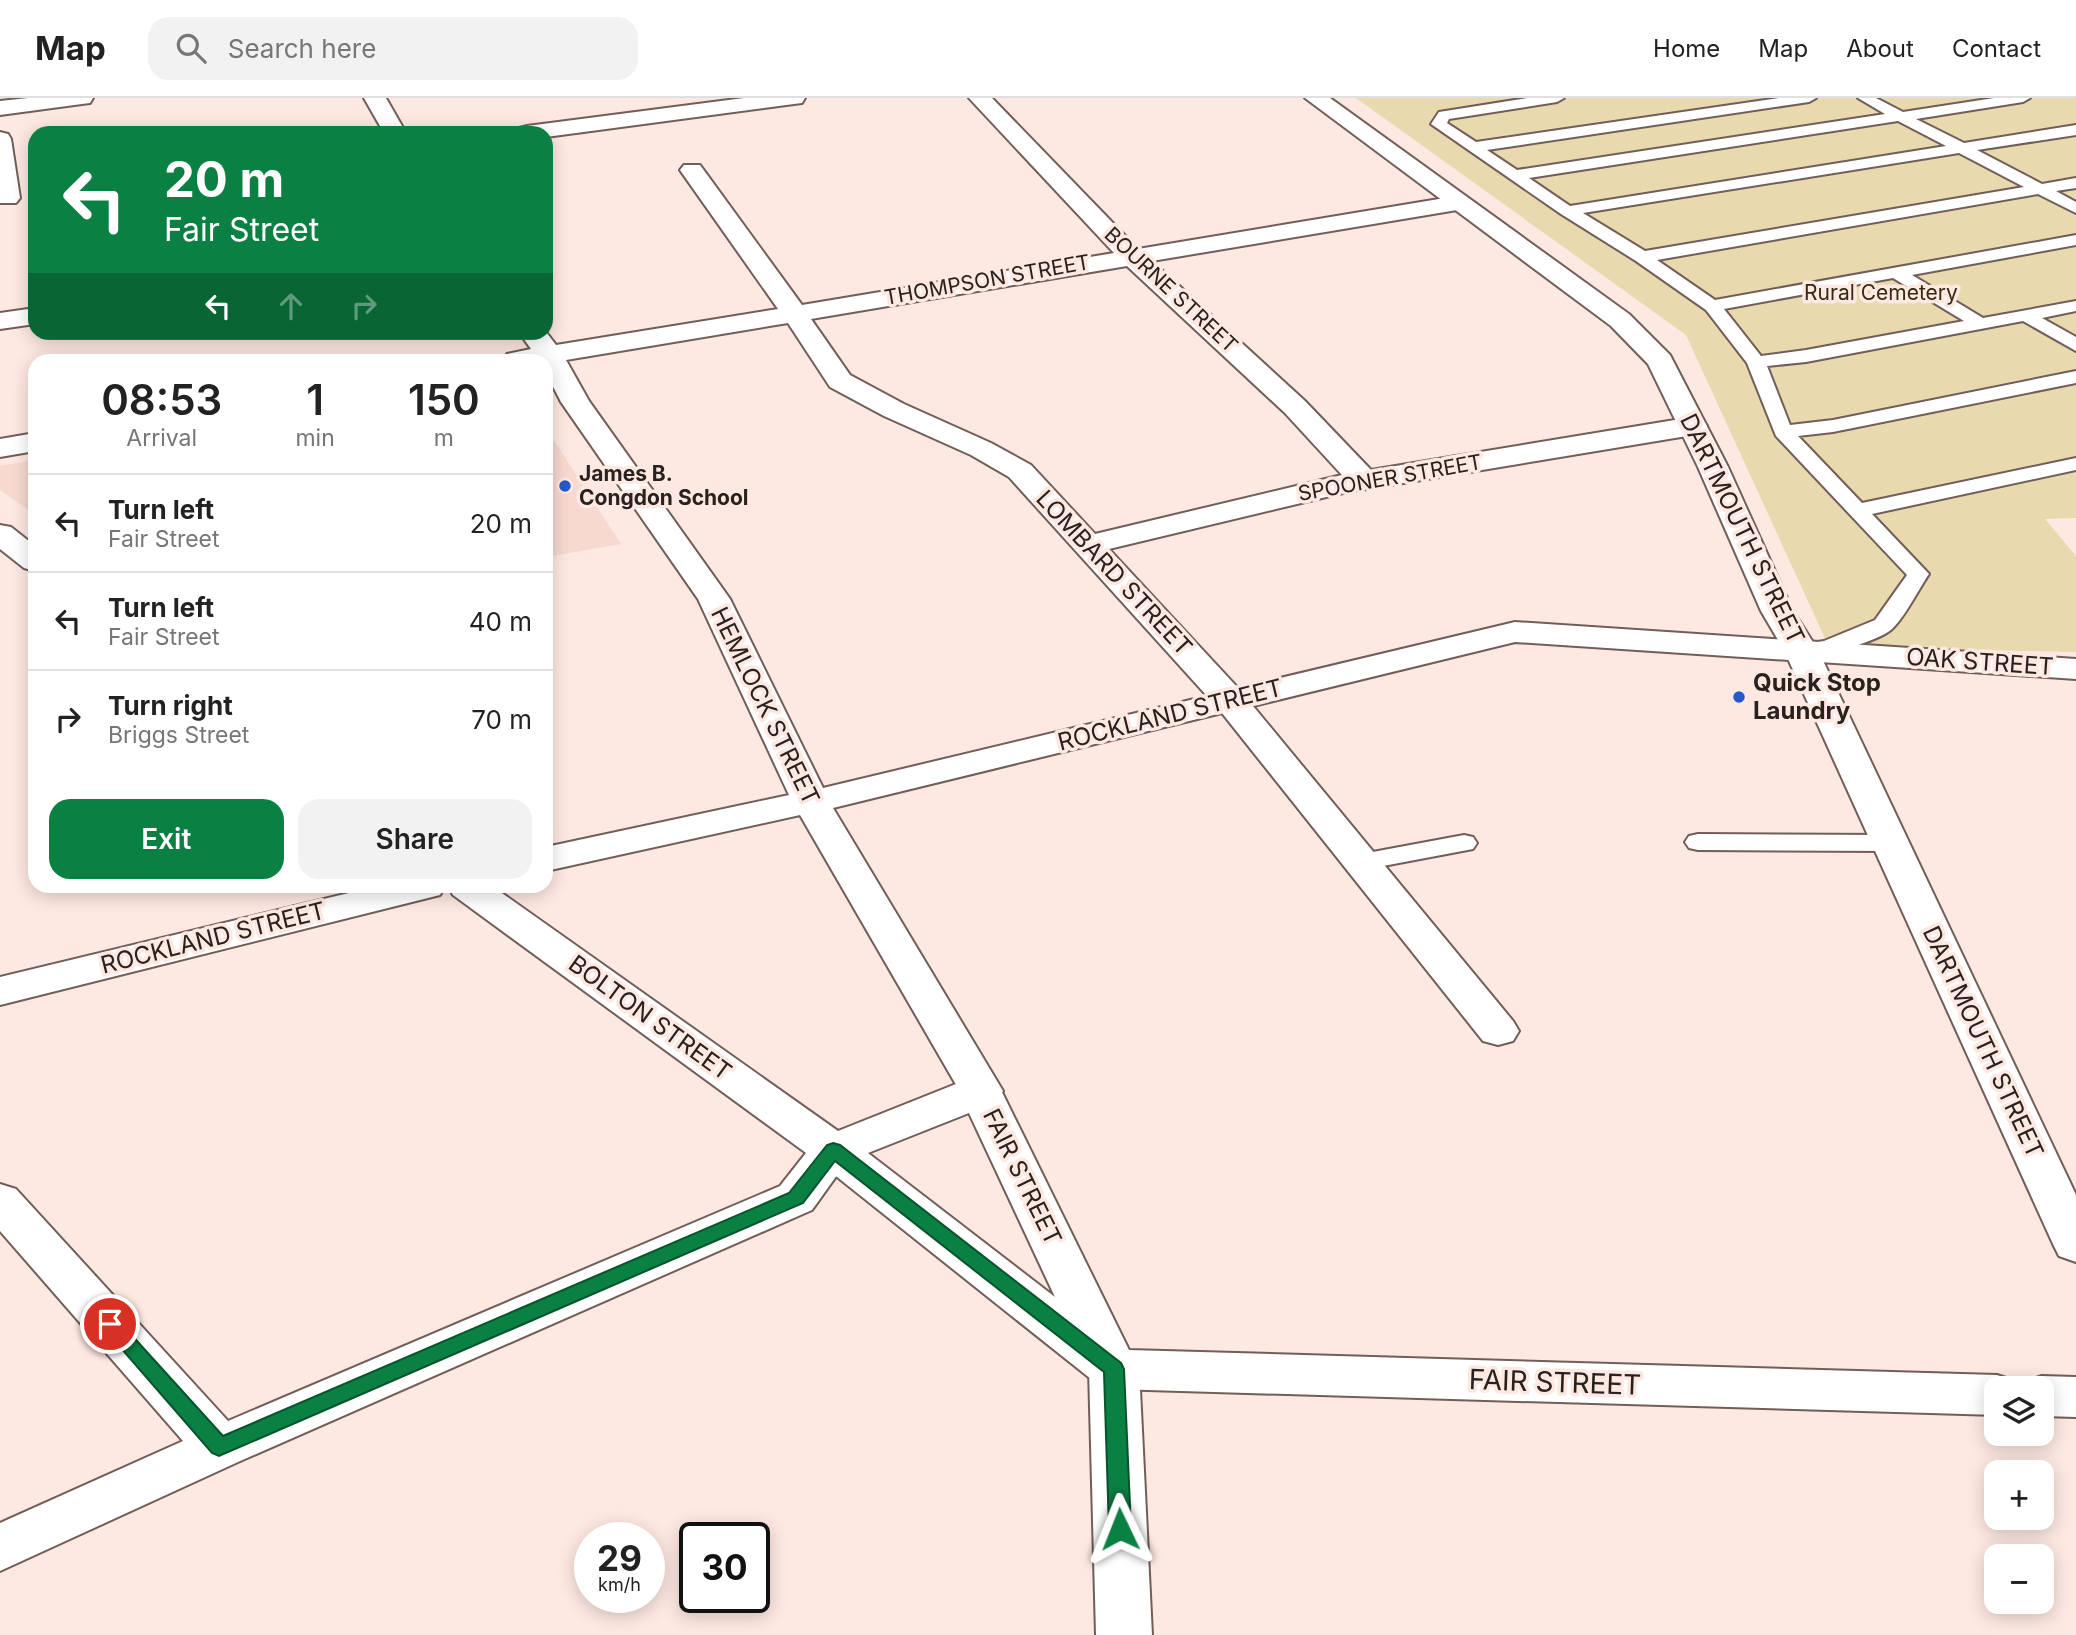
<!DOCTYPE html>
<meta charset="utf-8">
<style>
body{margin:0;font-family:Inter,sans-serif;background:#f2f2f2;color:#222;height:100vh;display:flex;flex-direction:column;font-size:26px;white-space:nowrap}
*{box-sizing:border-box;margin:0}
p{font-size:23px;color:#767676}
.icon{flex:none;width:38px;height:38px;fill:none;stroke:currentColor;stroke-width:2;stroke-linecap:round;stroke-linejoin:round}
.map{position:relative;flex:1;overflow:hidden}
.side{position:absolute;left:28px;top:256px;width:525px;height:539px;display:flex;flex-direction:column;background:#fff;border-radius:21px;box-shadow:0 4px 18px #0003}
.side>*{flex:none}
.guide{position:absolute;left:28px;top:28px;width:525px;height:214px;border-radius:21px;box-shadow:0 4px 18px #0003;background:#0b8043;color:#fff;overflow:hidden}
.controls{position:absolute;left:1984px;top:1278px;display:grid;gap:14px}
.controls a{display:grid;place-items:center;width:70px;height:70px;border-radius:14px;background:#fff;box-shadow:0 4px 18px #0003;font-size:35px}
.speed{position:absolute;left:574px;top:1424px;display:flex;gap:14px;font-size:35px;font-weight:700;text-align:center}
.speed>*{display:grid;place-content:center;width:91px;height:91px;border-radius:50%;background:#fff;box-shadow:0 4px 18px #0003;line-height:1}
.speed small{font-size:18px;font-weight:400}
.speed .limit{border:4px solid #111;border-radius:10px;background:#fff;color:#111}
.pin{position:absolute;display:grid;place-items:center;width:60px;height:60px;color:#fff;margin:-30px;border:4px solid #fff;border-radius:50%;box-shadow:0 2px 7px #0007}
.me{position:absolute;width:77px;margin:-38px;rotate:358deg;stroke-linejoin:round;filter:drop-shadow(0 0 5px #0008)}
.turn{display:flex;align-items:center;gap:24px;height:147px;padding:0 21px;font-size:32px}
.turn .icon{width:91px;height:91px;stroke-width:2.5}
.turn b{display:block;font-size:49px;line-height:60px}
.lanes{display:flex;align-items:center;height:66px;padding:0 21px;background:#0003;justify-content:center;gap:35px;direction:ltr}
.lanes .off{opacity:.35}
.eta{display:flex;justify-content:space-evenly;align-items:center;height:119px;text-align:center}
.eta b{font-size:42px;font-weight:600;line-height:49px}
.action{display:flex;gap:14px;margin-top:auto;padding:14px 21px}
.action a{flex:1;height:80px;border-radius:21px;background:#0b8043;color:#fff;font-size:28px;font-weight:600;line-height:80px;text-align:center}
.action a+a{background:#f2f2f2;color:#222}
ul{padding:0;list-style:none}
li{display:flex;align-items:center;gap:21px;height:98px;padding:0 21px;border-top:2px solid #e0e0e0}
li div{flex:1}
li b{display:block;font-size:26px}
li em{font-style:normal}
header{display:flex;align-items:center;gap:42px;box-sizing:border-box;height:98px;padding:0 35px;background:#fff;border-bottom:2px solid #e0e0e0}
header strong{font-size:33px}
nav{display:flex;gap:38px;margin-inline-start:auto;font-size:24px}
.search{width:490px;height:63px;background:#f2f2f2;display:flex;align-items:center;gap:18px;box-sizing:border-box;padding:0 24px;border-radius:21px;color:#767676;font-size:26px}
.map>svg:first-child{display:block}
.built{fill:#f8d9d0}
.green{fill:#e9d9ae}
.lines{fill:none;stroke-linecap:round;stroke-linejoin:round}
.service-casing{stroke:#715e58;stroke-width:4}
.minor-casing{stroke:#715e58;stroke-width:4}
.tertiary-casing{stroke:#715e58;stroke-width:4}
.secondary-casing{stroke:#715e58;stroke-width:4}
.service{fill:#fff;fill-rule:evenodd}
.minor{fill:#fff;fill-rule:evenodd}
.tertiary{fill:#fff;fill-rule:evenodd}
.secondary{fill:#fff;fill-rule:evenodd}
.route{fill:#0b8043;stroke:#07532c;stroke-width:2}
.poi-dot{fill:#265ac8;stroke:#fee8e2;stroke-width:2.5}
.labels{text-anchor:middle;stroke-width:7;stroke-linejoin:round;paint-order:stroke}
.far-street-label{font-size:21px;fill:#29211e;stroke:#fee8e2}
.far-park-label{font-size:21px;fill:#342a0f;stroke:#fee8e2}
.far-poi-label{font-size:21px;font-weight:bold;fill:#29211e;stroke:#fee8e2;text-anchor:start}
.street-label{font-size:24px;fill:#29211e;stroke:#fee8e2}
.poi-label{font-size:24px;font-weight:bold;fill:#29211e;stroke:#fee8e2;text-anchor:start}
.near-street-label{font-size:28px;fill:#29211e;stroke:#fee8e2}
</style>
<header>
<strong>Map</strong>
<div class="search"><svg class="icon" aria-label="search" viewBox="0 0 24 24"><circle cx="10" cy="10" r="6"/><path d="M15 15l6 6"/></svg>Search here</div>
<nav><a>Home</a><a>Map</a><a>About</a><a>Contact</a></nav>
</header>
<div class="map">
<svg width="2076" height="1537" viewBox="0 0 2076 1537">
<rect width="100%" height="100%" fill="#fee8e2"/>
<g class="built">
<path d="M546 330 621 446 546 459Z"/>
<path d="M35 362V417L0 392V368Z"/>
</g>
<path class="green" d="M1356 0H2076V420L2045 421 2076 458V554L1829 549 1686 237Z"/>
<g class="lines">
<g class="service-casing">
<g id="service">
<path d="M1527 0H1564L1557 4 1449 21 1447 25 1476 44 1779 0H1816L1809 4 1487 52 1517 72 1885 16 1858 0H1876L1903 14 1994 0H2030L2023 4 1916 21 1964 45 2076 27V37L1977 52 2042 86 2076 80V90L2056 93 2076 104V115L2038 96 1657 162 1715 202 2076 137V147L1912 177 1983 220 2076 203V213L2042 220 2076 239V253L2023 223 1806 264 1767 268 1790 327 1833 322 2076 273V285L1833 334 1798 338 1862 405 2076 360V372L1872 416 1929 476C1918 492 1905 519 1892 531 1878 544 1816 561 1798 557L1794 552 1798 547 1824 543 1875 522 1907 477 1776 338 1747 265 1706 212 1636 163 1561 116 1431 26 1439 14ZM1898 23 1946 48 1570 108 1529 80ZM1959 55 2024 89 1645 153 1583 115ZM1893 180 1964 223 1806 252 1761 258 1724 211Z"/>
<path d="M1698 736 1890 737 1899 739 1903 745 1899 751 1890 753 1698 752 1689 750 1685 744 1689 738Z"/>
<path d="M1464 737 1473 739 1477 745 1473 751 1362 772 1353 770 1349 764 1353 758 1362 756Z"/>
</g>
</g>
<g class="minor-casing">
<g id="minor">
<path d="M364 0H386L406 35H384Z"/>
<path d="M744 0H805L802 5 794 6 546 39V35H516L519 30 527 28Z"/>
<path d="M969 0H992L1138 151 1457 98 1465 100 1469 105 1465 110 1457 112 1152 163 1305 303 1371 372 1693 319 1703 322 1707 328 1703 334 1693 337 1343 395 1109 451 1238 590 1515 524 2076 561V581L1515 544 1253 608 1513 923 1519 933 1513 943 1498 947 1483 943 1222 615 833 710 1003 993 996 1004 981 1008 966 1004 800 717 546 773V749L789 697 698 501 561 304 546 275V262H503L507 256 531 251 521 237 522 234H546L556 247 778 211 680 72 684 67H700L802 207 1114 155ZM1127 168 1285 315 1342 377 1095 436 1031 367 991 345 904 306 850 277 811 221ZM788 225 830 289 884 318 971 357 1009 379 1207 598 823 690 730 501 589 303 566 262Z"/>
<path d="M0 34 8 36 11 41 20 100 16 105H0Z"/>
<path d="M35 210V226L0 231V215Z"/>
<path d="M35 335V353L0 359V341Z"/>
<path d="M378 788H445L440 797 0 907V879Z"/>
<path d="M833 1036 849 1041 855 1052 812 1112 238 1364 0 1473V1425L183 1343 0 1133V1086L16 1091 228 1323 780 1088 817 1041Z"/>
<path d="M1114 1251 1132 1257 1139 1271 1152 1537H1096L1089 1271 1096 1257Z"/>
</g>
</g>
<g class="tertiary-casing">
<g id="tertiary">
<path d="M28 0H93L90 5 82 6 0 17V3Z"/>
<path d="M0 427 11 429 35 448V473L24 470 0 451Z"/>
<path d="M448 788H492L838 1033 966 982 981 978 996 982 1129 1252 1997 1277 2015 1283 2018 1290H1997V1317L1114 1291 1096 1285 817 1063 453 797ZM969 1015 1055 1199 868 1055Z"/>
<path d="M2042 1278 2076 1279V1319L2042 1318V1290H2021L2024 1284Z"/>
</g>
</g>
<g class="secondary-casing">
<path id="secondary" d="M1305 0H1330L1629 216 1670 257 1728 369 1793 513 1818 552 2076 1097V1164L2059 1158 2053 1146 1784 552 1761 513 1698 369 1648 266 1611 228Z"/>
</g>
<use href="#service" class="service"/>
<use href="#minor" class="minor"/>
<use href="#tertiary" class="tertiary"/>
<use href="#secondary" class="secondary"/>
</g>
<path class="route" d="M833 1045 840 1047 1121 1265 1124 1271 1131 1431 1128 1437 1120 1440 1112 1437 1109 1431 1104 1274 835 1063 803 1105 219 1358 212 1355 100 1226 103 1221 110 1219 117 1221 223 1338 789 1095 827 1047Z"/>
<g class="poi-dot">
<circle cx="565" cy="388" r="7"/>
<circle cx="1739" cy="599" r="7"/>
</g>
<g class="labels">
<g class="far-street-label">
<text transform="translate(987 182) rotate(-10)" y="7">THOMPSON STREET</text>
<text transform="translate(1171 192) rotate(43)" y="7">BOURNE STREET</text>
<text transform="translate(1390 380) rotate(-10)" y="7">SPOONER STREET</text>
</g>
<g class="far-park-label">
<text x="1881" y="202">Rural Cemetery</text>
</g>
<g class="far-poi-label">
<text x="579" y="383">James B.<tspan x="579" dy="24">Congdon School</tspan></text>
</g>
<g class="street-label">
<text transform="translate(1742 431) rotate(64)" y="8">DARTMOUTH STREET</text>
<text transform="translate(1114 475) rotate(47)" y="8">LOMBARD STREET</text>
<text transform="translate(1980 564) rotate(4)" y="8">OAK STREET</text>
<text transform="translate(765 608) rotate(64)" y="8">HEMLOCK STREET</text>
<text transform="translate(1170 617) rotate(-14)" y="8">ROCKLAND STREET</text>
<text transform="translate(213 840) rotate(-14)" y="8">ROCKLAND STREET</text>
<text transform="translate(650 920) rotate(36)" y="8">BOLTON STREET</text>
<text transform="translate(1983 944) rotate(65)" y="8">DARTMOUTH STREET</text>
<text transform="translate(1022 1079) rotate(64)" y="8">FAIR STREET</text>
</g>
<g class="poi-label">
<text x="1753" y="593">Quick Stop<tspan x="1753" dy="28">Laundry</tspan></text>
</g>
<g class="near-street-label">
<text transform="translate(1555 1284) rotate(2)" y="10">FAIR STREET</text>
</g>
</g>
</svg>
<div class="controls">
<a><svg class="icon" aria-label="layers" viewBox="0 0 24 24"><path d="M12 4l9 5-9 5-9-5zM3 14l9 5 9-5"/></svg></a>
<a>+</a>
<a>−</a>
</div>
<div class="speed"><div>29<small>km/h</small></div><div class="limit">30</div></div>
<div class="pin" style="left:110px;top:1226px;background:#d93025"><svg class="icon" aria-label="arrive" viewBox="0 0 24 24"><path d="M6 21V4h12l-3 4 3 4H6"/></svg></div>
<svg class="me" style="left:1120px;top:1431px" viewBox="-20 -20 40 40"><path d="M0-17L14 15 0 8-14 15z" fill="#0b8043" stroke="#fff" stroke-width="4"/></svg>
<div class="guide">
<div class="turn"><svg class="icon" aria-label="left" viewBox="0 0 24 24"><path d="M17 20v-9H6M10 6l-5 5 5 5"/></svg><div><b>20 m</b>Fair Street</div></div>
<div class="lanes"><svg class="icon" aria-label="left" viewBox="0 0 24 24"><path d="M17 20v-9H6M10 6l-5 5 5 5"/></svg><svg class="icon off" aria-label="ahead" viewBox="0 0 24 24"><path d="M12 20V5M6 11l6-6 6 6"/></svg><svg class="icon off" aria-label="right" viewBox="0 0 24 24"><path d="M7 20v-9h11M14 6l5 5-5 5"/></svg></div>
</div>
<section class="side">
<div class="eta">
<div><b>08:53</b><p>Arrival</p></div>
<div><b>1</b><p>min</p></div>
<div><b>150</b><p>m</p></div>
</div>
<ul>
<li><svg class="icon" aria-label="left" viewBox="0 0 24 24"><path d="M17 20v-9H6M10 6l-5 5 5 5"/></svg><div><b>Turn left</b><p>Fair Street</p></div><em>20 m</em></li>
<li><svg class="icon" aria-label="left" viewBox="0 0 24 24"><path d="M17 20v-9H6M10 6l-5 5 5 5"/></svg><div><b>Turn left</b><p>Fair Street</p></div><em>40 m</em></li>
<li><svg class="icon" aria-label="right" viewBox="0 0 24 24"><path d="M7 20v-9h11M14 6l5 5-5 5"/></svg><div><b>Turn right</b><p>Briggs Street</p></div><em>70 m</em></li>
</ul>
<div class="action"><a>Exit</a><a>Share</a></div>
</section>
</div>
